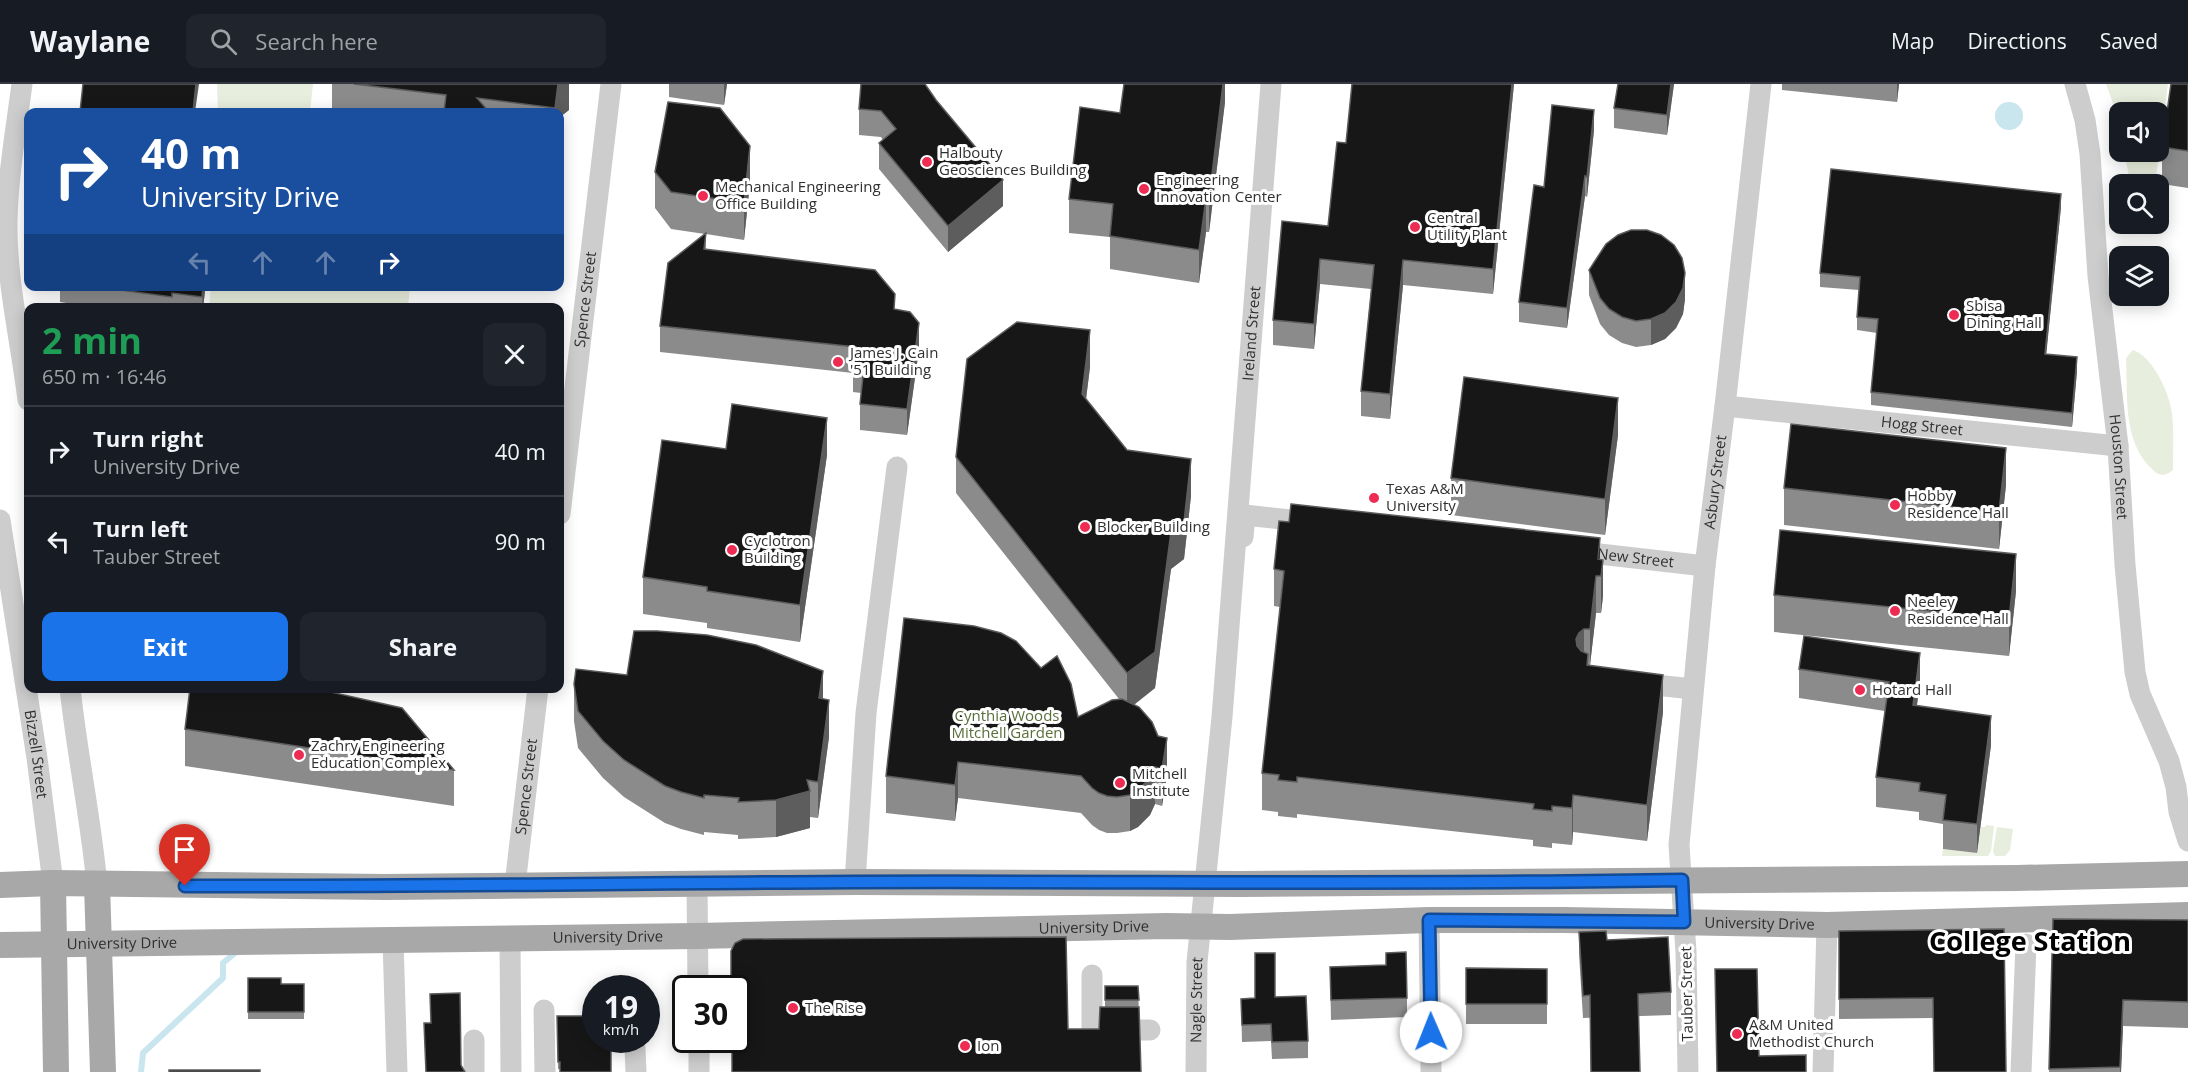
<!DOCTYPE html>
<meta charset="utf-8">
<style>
body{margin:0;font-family:"Open Sans",sans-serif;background:#20242c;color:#f1f3f6;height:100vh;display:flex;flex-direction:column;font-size:22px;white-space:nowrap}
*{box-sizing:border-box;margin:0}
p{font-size:20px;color:#9ea1a6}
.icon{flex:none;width:33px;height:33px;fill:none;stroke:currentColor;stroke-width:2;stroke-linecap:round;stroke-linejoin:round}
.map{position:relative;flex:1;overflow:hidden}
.panel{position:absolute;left:24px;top:219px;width:540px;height:390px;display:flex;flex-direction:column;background:#171b24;border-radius:12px;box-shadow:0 3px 15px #0003}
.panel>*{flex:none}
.top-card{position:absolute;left:24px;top:24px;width:540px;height:183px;border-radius:12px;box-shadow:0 3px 15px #0003;background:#1a4fa0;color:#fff;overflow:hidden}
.tools{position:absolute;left:2109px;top:18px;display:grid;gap:12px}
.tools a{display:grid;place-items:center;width:60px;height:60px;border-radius:12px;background:#171b24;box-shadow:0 3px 15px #0003;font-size:30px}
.speed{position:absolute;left:582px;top:891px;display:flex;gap:12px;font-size:30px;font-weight:700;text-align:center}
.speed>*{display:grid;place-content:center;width:78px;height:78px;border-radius:50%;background:#171b24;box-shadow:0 3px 15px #0003;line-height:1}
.speed small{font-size:15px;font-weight:400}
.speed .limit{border:3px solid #111;border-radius:9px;background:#fff;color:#111}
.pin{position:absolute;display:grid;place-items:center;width:51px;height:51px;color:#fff;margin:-62px -26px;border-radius:50% 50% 50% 0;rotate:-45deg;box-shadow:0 0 6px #0007}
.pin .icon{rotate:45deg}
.me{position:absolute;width:66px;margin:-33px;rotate:359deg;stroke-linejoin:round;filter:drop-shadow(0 0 4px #0008)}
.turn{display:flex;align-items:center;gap:21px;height:126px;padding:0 18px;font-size:27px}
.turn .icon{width:78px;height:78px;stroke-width:2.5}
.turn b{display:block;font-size:42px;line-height:51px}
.lanes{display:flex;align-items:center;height:57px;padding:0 18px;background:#0003;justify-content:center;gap:30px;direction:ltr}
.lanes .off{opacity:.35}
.round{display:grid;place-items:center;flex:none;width:63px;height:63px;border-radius:12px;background:#20242c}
.overview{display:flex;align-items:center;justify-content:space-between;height:102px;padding:0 18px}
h1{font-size:36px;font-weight:700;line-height:45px;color:#1e9e55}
.cta{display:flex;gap:12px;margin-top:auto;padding:12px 18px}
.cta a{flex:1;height:69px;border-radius:12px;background:#1a73e8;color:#fff;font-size:24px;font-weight:700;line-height:69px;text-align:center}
.cta a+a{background:#20242c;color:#f1f3f6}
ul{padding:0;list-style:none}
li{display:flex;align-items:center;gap:18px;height:90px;padding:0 18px;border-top:2px solid #363941}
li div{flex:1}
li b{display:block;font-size:22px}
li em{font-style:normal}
header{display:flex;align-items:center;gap:36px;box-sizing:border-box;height:84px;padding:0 30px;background:#171b24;border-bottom:2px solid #363941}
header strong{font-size:28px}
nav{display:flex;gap:33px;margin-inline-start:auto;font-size:21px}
.search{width:420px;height:54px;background:#20242c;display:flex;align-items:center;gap:15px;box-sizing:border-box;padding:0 21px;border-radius:12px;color:#9ea1a6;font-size:22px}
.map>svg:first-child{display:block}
.green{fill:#e8eedd}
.water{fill:#c9e5ee}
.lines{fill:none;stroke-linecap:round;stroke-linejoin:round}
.stream{stroke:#c9e5ee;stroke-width:6}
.minor{stroke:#cdcdcd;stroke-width:21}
.major{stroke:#a8a8a8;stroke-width:26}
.wall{fill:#8b8b8b}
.shaded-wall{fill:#5d5d5d}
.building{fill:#171717;stroke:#5d5d5d;stroke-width:1.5}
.route-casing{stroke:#114b97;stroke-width:15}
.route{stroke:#1a73e8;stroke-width:10}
.poi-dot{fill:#ee2b53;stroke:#fff;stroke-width:2}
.labels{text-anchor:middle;stroke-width:6;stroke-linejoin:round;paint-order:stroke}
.poi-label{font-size:15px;fill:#303030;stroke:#fff;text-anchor:start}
.street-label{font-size:15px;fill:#303030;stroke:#fff}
.park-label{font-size:15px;fill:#5a6e3a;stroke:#fff}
.town-label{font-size:27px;font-weight:bold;fill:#000;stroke:#fff}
</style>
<header>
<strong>Waylane</strong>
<div class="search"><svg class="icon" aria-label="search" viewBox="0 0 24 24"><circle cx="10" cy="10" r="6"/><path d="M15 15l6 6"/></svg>Search here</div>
<nav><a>Map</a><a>Directions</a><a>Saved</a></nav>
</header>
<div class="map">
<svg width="2188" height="988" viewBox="0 0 2188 988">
<rect width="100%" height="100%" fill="#fff"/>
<g class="green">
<path d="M217 0H313L310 28H218Z"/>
<path d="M2106 0H2168L2156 93 2129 92 2124 68H2158V28H2120L2119 47 2115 25Z"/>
<path d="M211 203V202L410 203 408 223H209Z"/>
<path d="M2133 266C2153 273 2169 308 2172 329 2174 347 2173 367 2173 386 2166 392 2160 393 2153 386 2122 358 2128 312 2126 274Z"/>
<path d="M1986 741 1994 742 1991 767 1988 772H1942L1943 765 1977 769 1981 743H1985Z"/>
<path d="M1997 743 2013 745 2010 766 2005 772H1995L1993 767Z"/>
</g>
<circle class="water" cx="2009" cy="32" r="14"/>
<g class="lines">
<path class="stream" d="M141 988 143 969 223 894V879L235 869"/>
<g class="minor">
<path d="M22 0C16 46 8 91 7 137 6 196 21 258 28 316"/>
<path id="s1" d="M2075 0 2085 36 2090 70 2098 192 2118 362 2125 481 2135 588 2140 610 2169 677 2176 703 2179 728 2188 757"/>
<path id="s2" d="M1725 322 2118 362"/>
<path id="s3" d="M560 430 611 0"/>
<path id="s4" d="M0 436 37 674 53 799"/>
<path d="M1243 453 1245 431 1318 439"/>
<path id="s5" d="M1573 467 1705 482"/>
<path d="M1636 599 1693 605"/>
<path d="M70 604C77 670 91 735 97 801"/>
<path d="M855 798 866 629 897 383"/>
<path d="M697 800 698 904"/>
<path id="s6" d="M515 801 538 604"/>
<path d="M1429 836 1431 988"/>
<path d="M510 855 511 988"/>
<path d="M393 856 397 988"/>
<path d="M1092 891V946H1150"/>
<path d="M544 926 545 988"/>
<path d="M474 956V988"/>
<path d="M699 956V988"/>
<path d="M635 964 636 988"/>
<path id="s7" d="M1196 988 1197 878 1222 633 1271 0"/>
<path id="s8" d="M1688 988 1686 868 1679 761 1705 482 1725 322 1761 0"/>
<path d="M1823 988 1827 841"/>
<path d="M2021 988 2026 860"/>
</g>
<g class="major">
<path d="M53 799 56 988"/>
<path d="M0 801 53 799 385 803 855 798 1240 800 2017 794 2188 790"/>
<path d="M97 801 103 988"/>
<path id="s9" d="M0 861 697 852 1166 842 1230 843 1429 836H1564L1827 841 2188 831"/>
</g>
</g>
<g class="wall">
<path d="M332 0H569V26L560 33V28H332Z"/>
<path d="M669 0H727L724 21 669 13Z"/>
<path d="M861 0 1003 122 948 168 879 85V59L883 56 881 53 859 51V25Z"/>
<path d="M1225 0V18L1209 148H1206L1199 199 1110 185V153L1069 149V115L1120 29Z"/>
<path d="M1352 0H1514L1493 210 1403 201 1390 335 1361 332V307L1371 205 1320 200 1314 265 1273 261V236L1328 142 1346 59Z"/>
<path d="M1618 0H1674L1667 51 1614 44V24Z"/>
<path d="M1782 0H1899L1897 18 1782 6Z"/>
<path d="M2188 0V104L2162 100V63Z"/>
<path d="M1594 46 1587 113 1585 112 1567 244 1519 238V218L1544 103Z"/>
<path d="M655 88 750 99 744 156 706 150V165L895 225 919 265 907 351 860 346V320L861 309 853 308V289L660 268V242L705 150 671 145 655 124Z"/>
<path d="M2061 123 2046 270 2077 287 2072 343 1871 321V308L1877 249 1857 246V233L1859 206 1820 203V189Z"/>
<path d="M1589 186 1685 215 1683 230 1676 244 1665 255 1651 261 1636 263 1622 259 1609 251 1600 240 1589 211Z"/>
<path d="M60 202H205V207L203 224H100L60 218Z"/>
<path d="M1090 283 1086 315 1127 366 1191 412 1184 475 1171 485 1155 604 1134 621 1167 691 1162 722 1155 720 1150 731 1138 743 1130 747 1117 749H1107L1099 746 1092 741 1081 729 958 714 955 737 886 729V692L1078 633 1119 615 956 409V373Z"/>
<path d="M1618 351 1605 451 1451 431V394Z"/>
<path d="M726 365 827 371 800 558 707 544V539L643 530V493Z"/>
<path d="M2006 401 1999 465 1784 441V404Z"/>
<path d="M1600 475 1603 512 1601 529H1596L1590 581 1663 628 1647 757 1573 748 1572 761 1552 759V764L1533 762V756L1297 730V734L1278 732V728L1262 726V689L1280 523 1274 522V485Z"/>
<path d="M2016 507 2009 572 1774 548V511Z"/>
<path d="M1799 585 1920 598 1917 621 1991 661 1977 769 1943 765V740L1919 736V728L1876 723V693L1885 627 1799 614Z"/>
<path d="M627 591 823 615 829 653 818 734 810 733V744L776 753 738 755V751L704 748V751L681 745 665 739 624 713 603 694 578 664 574 637V600Z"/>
<path d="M333 608 454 686V722L185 682V645Z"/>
<path d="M2053 835 2188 836V944L2123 942 2121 988H2049Z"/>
<path d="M2004 845 1933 934 1839 935V847Z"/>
<path d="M1579 848 1607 856 1671 908V931L1583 934 1579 870Z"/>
<path d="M1386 881 1407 914V933L1331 936 1330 883Z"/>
<path d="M1466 884 1547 885V940H1466Z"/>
<path d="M248 894 281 900H304V935H248Z"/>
<path d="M1105 902H1138L1141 988 1068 945H1099L1105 923Z"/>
<path d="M1275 913 1308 957V974L1272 975 1271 957 1242 958 1241 915Z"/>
<path d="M557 932 560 985H558Z"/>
</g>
<g class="shaded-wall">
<path d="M196 0H199L195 28H193Z"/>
<path d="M558 0H569V26L560 33V28H555Z"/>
<path d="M724 0H727L724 21Z"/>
<path d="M1223 0H1225V18L1209 148V115Z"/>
<path d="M1512 0H1514L1493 210V185Z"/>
<path d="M1671 0H1674L1667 51V31Z"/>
<path d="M1897 0H1899L1897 18Z"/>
<path d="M1594 26V46L1587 113V93Z"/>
<path d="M750 62V99L744 156V119Z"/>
<path d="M1585 92V112L1567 244V224Z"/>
<path d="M1003 96V122L948 168V142Z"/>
<path d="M2061 110V123L2045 283V270Z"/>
<path d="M1206 114V148L1199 199V166Z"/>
<path d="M1320 175V200L1314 265V240Z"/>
<path d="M1403 176V201L1390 335V310Z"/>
<path d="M1685 189V215L1683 230 1676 244 1665 255 1651 261V235Z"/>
<path d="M203 202H205V207L203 224H202Z"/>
<path d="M919 239V265L907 351V325Z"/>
<path d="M1090 246V283L1082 347V310Z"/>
<path d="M2077 273V287L2072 343V329Z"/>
<path d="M1618 314V351L1605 451V415Z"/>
<path d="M827 334V371L800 558V521Z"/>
<path d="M2006 364V401L1999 465V428Z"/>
<path d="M1191 375V412L1184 475 1171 485 1155 604 1127 626V589L1171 448Z"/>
<path d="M1600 454V492L1598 475Z"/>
<path d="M2016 470V507L2009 572V535Z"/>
<path d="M1603 476V512L1601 529V492Z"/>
<path d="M1596 492V529L1590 581V545Z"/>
<path d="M1584 545V582L1579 586 1576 555 1579 549Z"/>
<path d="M1920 569V598L1913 650V621Z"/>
<path d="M823 587V624L819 614Z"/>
<path d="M1663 591V628L1647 757V721Z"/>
<path d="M326 604H333L326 644Z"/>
<path d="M829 616V653L818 734V698Z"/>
<path d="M1991 632V661L1977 769V740Z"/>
<path d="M1167 654V691L1162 722V685Z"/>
<path d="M958 678V714L955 737V701Z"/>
<path d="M1155 683V720L1150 731 1138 743 1130 747V711Z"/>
<path d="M810 707V744L776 753V716Z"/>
<path d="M1573 711V748L1572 761V724Z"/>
<path d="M2123 916V942L2121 988H2120Z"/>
<path d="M611 956H617L611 962Z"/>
</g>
<g class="building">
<path d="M83 0H196L193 28H80Z"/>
<path d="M354 0H558L555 24 477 14 489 28H444L446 11Z"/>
<path d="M861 0H925L936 16 1003 96 948 142 879 59 896 45 881 27 859 25Z"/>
<path d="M1124 0H1223L1209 115 1206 114 1199 166 1110 152 1113 120 1069 115 1080 23 1120 29Z"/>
<path d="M1352 0H1512L1493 185 1403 176 1390 310 1361 307 1374 181 1320 175 1314 240 1273 236 1282 137 1328 142 1337 58 1346 59Z"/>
<path d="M1618 0H1671L1667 31 1614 24Z"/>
<path d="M2171 0H2188V67L2162 63Z"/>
<path d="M668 18 720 24 750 62 744 119 671 108 655 88Z"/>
<path d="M1552 21 1594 26 1587 93 1585 92 1567 224 1519 218 1534 101 1544 103Z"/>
<path d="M1831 85 2061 110 2045 270 2077 273 2072 329 1871 308 1878 235 1857 233 1860 193 1820 189Z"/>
<path d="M1631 146H1647L1661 151 1674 161 1682 174 1685 189 1683 204 1676 218 1665 229 1651 235 1636 237 1622 233 1609 225 1600 214 1589 186 1606 160 1618 151Z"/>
<path d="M706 149 704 165 875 186 895 210 894 225 910 228 919 239 907 325 860 320 864 283 853 282 856 263 660 242 668 179Z"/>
<path d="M91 202H203L202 213 172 209V213Z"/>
<path d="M1017 238 1090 246 1082 310 1127 366 1191 375 1184 438 1171 448 1155 568 1127 589 956 373 967 275Z"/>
<path d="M1464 293 1618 314 1605 415 1451 394Z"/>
<path d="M732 320 827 334 800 521 707 507V503L643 493 662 356 726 365Z"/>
<path d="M1791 340 2006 364 1999 428 1784 404Z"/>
<path d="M1291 420 1600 454 1598 475 1603 476 1601 492H1596L1590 545H1584L1579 549 1576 555 1577 562 1581 567 1588 570 1587 581 1663 591 1647 721 1573 711 1572 724 1552 722V727L1533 725 1534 720 1297 693V698L1278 696 1279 691 1262 689 1284 487 1274 485 1279 437 1289 438Z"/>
<path d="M1780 446 2016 470 2009 535 1774 511Z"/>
<path d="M904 534 974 542 1001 549 1016 557 1041 584 1057 572 1071 600 1078 633 1112 616 1122 615 1139 623 1152 638 1158 652 1167 654 1162 685 1155 683 1150 694 1138 706 1130 711 1117 713 1107 712 1099 709 1092 704 1081 692 958 678 955 701 886 692Z"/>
<path d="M634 547H657L707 551 756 561 823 587 819 614 829 616 818 698 807 696 810 707 776 716 738 718 739 714 704 711V714L681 708 665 702 624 676 603 657 578 627 574 600 576 585 627 591Z"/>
<path d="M1804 552 1920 569 1913 621 1991 632 1977 740 1943 736 1946 711 1919 707 1920 699 1876 693 1889 598 1799 585Z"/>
<path d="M190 604H326V607L402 624 454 686 185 645Z"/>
<path d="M2053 835 2188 836V918L2123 916 2120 983 2049 985Z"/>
<path d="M2004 845 2006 988H1934L1933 914 1839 915V847Z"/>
<path d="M1606 847 1607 856 1668 853 1671 908 1638 910 1640 988H1591L1590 911 1583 912 1579 848Z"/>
<path d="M1066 853 1068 945H1099L1100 923H1139L1141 988H732V956H736V904H731V867L735 859 743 855Z"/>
<path d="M1406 868 1407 914 1331 916 1330 883 1386 881V869Z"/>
<path d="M1255 869H1275V913L1306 912 1308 957 1272 958 1271 940 1242 941 1241 915 1255 914Z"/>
<path d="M1466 884 1547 885V920H1466Z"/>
<path d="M1715 885H1757L1759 972 1806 971V988H1717Z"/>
<path d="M248 894H281V900H304V928H248Z"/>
<path d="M1105 902H1138L1139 916H1105Z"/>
<path d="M460 909 461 981 465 988H426L424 939H431L430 910Z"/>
<path d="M557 932H596V956H611V988H560V978H558Z"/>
<rect x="169" y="986" width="91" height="2"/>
</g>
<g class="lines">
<g class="route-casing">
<path id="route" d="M185 802C408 803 631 799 854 798 1130 797 1406 801 1682 796L1684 838 1429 836 1431 948"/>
</g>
<use href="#route" class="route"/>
</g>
<g class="poi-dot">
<circle cx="927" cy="78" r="6"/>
<circle cx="1144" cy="105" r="6"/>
<circle cx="703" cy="112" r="6"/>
<circle cx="1415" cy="143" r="6"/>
<circle cx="1954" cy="231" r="6"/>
<circle cx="838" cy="278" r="6"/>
<circle cx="1374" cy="414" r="6"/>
<circle cx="1895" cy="421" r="6"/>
<circle cx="1085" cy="443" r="6"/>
<circle cx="732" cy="466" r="6"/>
<circle cx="1895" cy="527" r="6"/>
<circle cx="1860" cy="606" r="6"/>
<circle cx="299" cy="671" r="6"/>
<circle cx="1120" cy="699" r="6"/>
<circle cx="793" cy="924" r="6"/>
<circle cx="1737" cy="950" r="6"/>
<circle cx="965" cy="962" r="6"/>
</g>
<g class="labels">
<g class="poi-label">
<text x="939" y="74">Halbouty<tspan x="939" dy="17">Geosciences Building</tspan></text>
<text x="1156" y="101">Engineering<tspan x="1156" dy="17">Innovation Center</tspan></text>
<text x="715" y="108">Mechanical Engineering<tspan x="715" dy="17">Office Building</tspan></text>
<text x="1427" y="139">Central<tspan x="1427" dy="17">Utility Plant</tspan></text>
<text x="1966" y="227">Sbisa<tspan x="1966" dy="17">Dining Hall</tspan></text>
<text x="850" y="274">James J. Cain<tspan x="850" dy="17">'51 Building</tspan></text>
<text x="1386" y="410">Texas A&amp;M<tspan x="1386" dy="17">University</tspan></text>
<text x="1907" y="417">Hobby<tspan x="1907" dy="17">Residence Hall</tspan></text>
<text x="1097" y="448">Blocker Building</text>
<text x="744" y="462">Cyclotron<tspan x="744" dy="17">Building</tspan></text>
<text x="1907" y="523">Neeley<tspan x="1907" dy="17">Residence Hall</tspan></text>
<text x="1872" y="611">Hotard Hall</text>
<text x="311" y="667">Zachry Engineering<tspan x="311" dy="17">Education Complex</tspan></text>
<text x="1132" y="695">Mitchell<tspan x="1132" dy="17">Institute</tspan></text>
<text x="805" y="929">The Rise</text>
<text x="1749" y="946">A&amp;M United<tspan x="1749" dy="17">Methodist Church</tspan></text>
<text x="977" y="967">Ion</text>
</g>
<g class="street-label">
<text dy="5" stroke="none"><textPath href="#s3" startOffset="216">Spence Street</textPath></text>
<text dy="5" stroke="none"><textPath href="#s7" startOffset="741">Ireland Street</textPath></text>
<text dy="5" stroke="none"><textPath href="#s2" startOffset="198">Hogg Street</textPath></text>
<text dy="5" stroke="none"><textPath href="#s1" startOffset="386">Houston Street</textPath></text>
<text dy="5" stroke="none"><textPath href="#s8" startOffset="592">Asbury Street</textPath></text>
<text dy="5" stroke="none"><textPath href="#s5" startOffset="63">New Street</textPath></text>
<text dy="5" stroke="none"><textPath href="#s4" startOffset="237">Bizzell Street</textPath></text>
<text dy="5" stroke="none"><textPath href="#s6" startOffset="99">Spence Street</textPath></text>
<text dy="5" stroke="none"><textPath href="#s9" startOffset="1760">University Drive</textPath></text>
<text dy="5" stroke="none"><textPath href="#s9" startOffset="1094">University Drive</textPath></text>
<text dy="5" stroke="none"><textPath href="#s9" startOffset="608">University Drive</textPath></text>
<text dy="5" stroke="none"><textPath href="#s9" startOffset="122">University Drive</textPath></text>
<text transform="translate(1687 910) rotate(-91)" y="5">Tauber Street</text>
<text dy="5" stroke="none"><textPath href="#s7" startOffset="72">Nagle Street</textPath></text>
</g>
<g class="park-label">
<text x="1007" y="637">Cynthia Woods<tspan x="1007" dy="17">Mitchell Garden</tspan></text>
</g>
<g class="town-label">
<text x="2030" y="867">College Station</text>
</g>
</g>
</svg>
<div class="tools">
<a><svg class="icon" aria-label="sound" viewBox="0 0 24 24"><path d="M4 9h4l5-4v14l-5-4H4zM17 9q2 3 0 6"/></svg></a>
<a><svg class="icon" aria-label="search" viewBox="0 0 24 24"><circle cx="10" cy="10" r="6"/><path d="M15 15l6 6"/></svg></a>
<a><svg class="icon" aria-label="layers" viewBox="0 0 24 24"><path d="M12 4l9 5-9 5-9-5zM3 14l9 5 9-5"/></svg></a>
</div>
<div class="speed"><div>19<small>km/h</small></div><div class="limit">30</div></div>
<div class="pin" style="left:185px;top:802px;background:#d93025"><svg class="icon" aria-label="arrive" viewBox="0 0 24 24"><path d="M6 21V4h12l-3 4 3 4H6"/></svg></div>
<svg class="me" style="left:1431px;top:948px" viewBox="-20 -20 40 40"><circle r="19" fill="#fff"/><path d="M0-13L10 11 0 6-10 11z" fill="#1a73e8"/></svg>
<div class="top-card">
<div class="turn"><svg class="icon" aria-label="right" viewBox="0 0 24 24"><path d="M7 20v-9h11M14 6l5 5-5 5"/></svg><div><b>40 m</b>University Drive</div></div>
<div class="lanes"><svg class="icon off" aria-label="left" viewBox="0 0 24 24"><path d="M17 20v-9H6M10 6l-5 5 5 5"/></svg><svg class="icon off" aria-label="ahead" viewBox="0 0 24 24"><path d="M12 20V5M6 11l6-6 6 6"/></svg><svg class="icon off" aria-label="ahead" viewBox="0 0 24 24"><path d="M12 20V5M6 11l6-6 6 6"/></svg><svg class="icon" aria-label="right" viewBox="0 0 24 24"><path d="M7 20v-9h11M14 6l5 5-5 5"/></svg></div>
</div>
<section class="panel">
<div class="overview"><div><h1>2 min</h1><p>650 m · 16:46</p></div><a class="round"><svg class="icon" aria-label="close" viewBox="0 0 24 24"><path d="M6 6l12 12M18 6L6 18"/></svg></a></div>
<ul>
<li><svg class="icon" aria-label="right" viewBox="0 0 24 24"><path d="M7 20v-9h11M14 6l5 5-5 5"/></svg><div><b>Turn right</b><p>University Drive</p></div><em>40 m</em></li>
<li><svg class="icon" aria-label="left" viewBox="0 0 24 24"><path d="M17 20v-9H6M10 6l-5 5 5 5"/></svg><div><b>Turn left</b><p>Tauber Street</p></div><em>90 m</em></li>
</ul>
<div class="cta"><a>Exit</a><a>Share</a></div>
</section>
</div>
